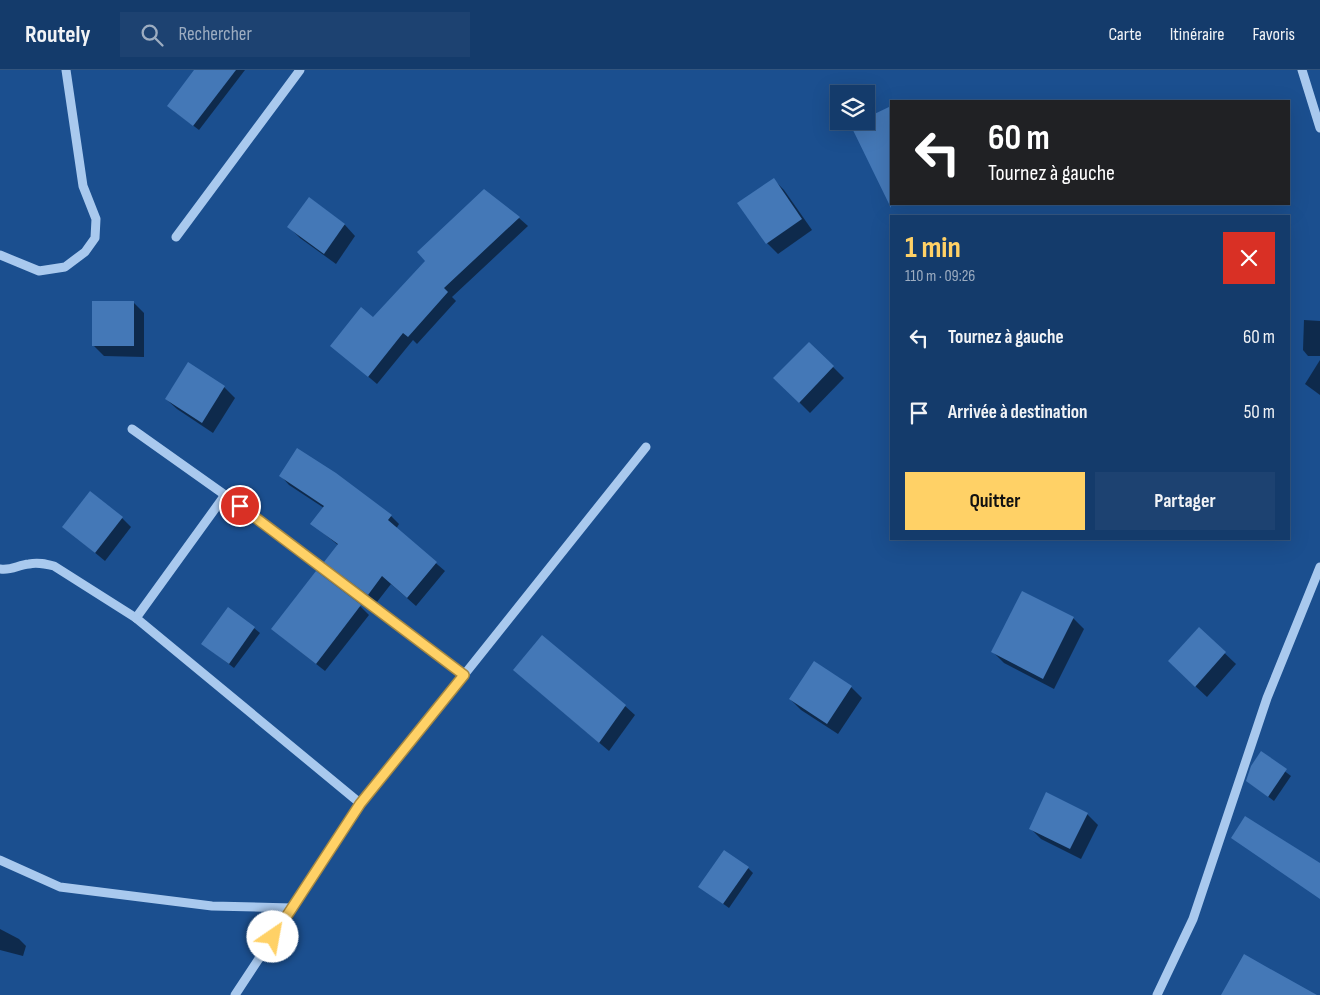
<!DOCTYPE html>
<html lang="fr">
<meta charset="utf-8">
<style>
body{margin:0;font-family:"Sofia Sans Condensed",sans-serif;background:#1d4271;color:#f1f3f6;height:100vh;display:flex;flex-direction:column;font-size:19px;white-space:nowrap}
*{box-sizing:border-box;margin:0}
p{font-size:16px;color:#9dadc1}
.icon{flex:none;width:28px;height:28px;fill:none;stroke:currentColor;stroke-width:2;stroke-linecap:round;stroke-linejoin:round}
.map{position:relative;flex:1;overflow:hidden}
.panel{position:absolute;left:890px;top:145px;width:400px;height:325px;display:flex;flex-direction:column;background:#143b6b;border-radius:0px;box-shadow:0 5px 20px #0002,0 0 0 1px #33557e}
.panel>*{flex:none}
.hud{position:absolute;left:890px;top:30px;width:400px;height:105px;border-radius:0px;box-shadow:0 5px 20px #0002,0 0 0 1px #33557e;background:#202124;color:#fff;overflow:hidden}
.fabs{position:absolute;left:830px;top:15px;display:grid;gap:10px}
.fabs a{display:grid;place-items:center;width:45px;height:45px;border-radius:0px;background:#143b6b;box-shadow:0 5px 20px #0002,0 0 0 1px #33557e;font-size:25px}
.pin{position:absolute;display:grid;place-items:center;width:42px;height:42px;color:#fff;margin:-21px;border:2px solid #fff;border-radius:50%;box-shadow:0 1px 5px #0007}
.me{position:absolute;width:55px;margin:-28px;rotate:33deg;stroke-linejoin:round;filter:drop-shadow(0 0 4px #0008)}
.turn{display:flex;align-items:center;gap:18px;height:105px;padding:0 15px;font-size:22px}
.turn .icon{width:65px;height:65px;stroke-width:2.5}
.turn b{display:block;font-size:35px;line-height:42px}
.round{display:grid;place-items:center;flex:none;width:52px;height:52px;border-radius:0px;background:#1d4271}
.overview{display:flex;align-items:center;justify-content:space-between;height:85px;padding:0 15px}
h1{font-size:30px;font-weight:700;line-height:38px;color:#ffd166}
.cta{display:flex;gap:10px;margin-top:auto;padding:10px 15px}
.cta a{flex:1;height:58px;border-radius:0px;background:#ffd166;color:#111;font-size:20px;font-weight:700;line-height:58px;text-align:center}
.cta a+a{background:#1d4271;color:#f1f3f6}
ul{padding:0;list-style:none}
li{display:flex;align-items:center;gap:15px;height:75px;padding:0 15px}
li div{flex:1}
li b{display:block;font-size:19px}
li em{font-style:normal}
header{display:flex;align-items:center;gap:30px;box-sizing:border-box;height:70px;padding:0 25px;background:#143b6b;border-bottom:1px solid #33557e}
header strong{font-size:24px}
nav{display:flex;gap:28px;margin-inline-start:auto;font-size:18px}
.search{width:350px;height:45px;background:#1d4271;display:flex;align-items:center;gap:12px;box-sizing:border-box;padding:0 18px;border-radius:0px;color:#9dadc1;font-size:19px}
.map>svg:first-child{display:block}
.shadow{fill:#0007}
.building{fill:#4478b7}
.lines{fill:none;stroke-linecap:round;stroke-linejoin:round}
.minor{stroke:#a9c9ee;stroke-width:9}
.route-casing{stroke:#a68842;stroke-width:12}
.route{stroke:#ffd166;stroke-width:9}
</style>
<header>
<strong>Routely</strong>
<div class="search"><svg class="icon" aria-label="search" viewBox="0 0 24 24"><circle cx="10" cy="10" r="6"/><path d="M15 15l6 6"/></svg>Rechercher</div>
<nav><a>Carte</a><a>Itinéraire</a><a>Favoris</a></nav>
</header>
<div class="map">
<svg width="1320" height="925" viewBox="0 0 1320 925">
<rect width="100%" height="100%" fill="#1b4f8f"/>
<g class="shadow">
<path d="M196 0H245L199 60 174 41Z"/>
<path d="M773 109 784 120 812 160 778 184 767 173Z"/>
<path d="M309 129 345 155 355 166 336 194 300 168 289 157Z"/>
<path d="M519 148 528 156 452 227 456 231 417 274 413 270 377 314 332 276Z"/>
<path d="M133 232 144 243V287L104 286 93 275Z"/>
<path d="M1304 250 1320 251V286H1308L1303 280Z"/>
<path d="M809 273 844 308 810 343 775 308Z"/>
<path d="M1320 290V325L1305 314Z"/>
<path d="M188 294 224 317 235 328 213 363 177 339 166 329Z"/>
<path d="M281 406 391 446 399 454 396 459 445 501 416 536 391 514 377 532 325 492 338 475 312 454 324 438 289 415Z"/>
<path d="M122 448 131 457 105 491 64 457Z"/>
<path d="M360 536 369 545 325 601 282 567Z"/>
<path d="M1073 548 1084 559 1054 619 1004 593 993 582Z"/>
<path d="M254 558 260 563 234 598 203 574Z"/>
<path d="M1199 559 1236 594 1207 627 1180 602Z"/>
<path d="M514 600 625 636 635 645 609 681Z"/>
<path d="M851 617 862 628 838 664 801 640 790 629Z"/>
<path d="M1261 683 1291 706 1274 731 1247 711Z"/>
<path d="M1087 744 1098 755 1081 789 1041 769 1030 758Z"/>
<path d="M748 798 753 803 729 838 700 817Z"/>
<path d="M0 859 19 869 26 876 23 886 0 880Z"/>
</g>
<g class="building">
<path d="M194 0H236L193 56 167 36Z"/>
<path d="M891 36V138L851 56 860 51H866V48Z"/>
<path d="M774 108 802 149 766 174 737 133Z"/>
<path d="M484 119 520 147 444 218 448 222 408 267 403 263 368 307 330 276 361 237 373 247 425 191 417 182Z"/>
<path d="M309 127 345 154 324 184 287 157Z"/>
<rect x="92" y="231" width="42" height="45"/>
<path d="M809 272 834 296 799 333 773 308Z"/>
<path d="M188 292 225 316 202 353 165 329Z"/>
<path d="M297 378 336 403 392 445 388 450 437 492 407 528 382 506 368 525 324 492 338 474 310 454 324 436 279 406Z"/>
<path d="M90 421 123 447 95 483 62 457Z"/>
<path d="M316 501 361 535 316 594 271 559Z"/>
<path d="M1022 521 1074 547 1043 609 991 582Z"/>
<path d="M228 537 255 557 229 594 201 574Z"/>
<path d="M1199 557 1226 582 1195 617 1168 591Z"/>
<path d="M542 565 626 635 599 673 513 600Z"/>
<path d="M814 591 852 616 827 654 789 629Z"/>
<path d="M1261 681 1287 699 1268 727 1246 711 1251 696Z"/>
<path d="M1046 722 1088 743 1070 779 1029 759Z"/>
<path d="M1245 746 1320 793V829L1231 768Z"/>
<path d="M724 780 749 797 723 834 698 817Z"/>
<path d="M1244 884 1265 896 1317 925H1221Z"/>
</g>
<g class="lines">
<g class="minor">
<path d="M1302 0 1320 58"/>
<path d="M176 167 300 0"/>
<path d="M0 185 39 201 65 197 85 182 95 168 96 149 83 116 66 0"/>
<path d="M132 359 225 425"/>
<path d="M0 499C11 501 18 495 29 494 38 492 46 494 54 496L136 548 361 734 235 925"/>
<path d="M136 548 225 425 464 605 361 734"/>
<path d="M464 605 646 377"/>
<path d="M0 790 60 817 212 836 292 838"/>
<path d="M1157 925 1193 849 1267 628 1320 497"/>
</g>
</g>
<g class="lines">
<g class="route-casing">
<path id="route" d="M240 436 464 605 360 734 273 867"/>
</g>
<use href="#route" class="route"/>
</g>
</svg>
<div class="fabs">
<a><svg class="icon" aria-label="layers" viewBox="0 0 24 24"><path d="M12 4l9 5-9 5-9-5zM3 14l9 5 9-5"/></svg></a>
</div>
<div class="pin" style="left:240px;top:436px;background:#d93025"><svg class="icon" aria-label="arrive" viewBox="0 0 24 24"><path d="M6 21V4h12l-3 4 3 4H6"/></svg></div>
<svg class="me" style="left:273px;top:867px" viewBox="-20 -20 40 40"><circle r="19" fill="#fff"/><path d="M0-13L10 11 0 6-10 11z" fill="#ffd166"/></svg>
<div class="hud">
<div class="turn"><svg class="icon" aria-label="left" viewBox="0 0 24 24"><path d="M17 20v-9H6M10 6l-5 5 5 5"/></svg><div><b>60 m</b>Tournez à gauche</div></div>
</div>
<section class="panel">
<div class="overview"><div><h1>1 min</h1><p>110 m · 09:26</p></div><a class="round" style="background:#d93025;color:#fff"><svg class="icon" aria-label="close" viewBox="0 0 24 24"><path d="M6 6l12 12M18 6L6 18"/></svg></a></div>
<ul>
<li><svg class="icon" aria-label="left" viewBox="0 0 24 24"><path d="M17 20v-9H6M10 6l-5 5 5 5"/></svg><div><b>Tournez à gauche</b></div><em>60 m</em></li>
<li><svg class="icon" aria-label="arrive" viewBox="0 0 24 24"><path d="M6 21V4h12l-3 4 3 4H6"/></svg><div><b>Arrivée à destination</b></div><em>50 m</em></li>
</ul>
<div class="cta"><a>Quitter</a><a>Partager</a></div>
</section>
</div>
